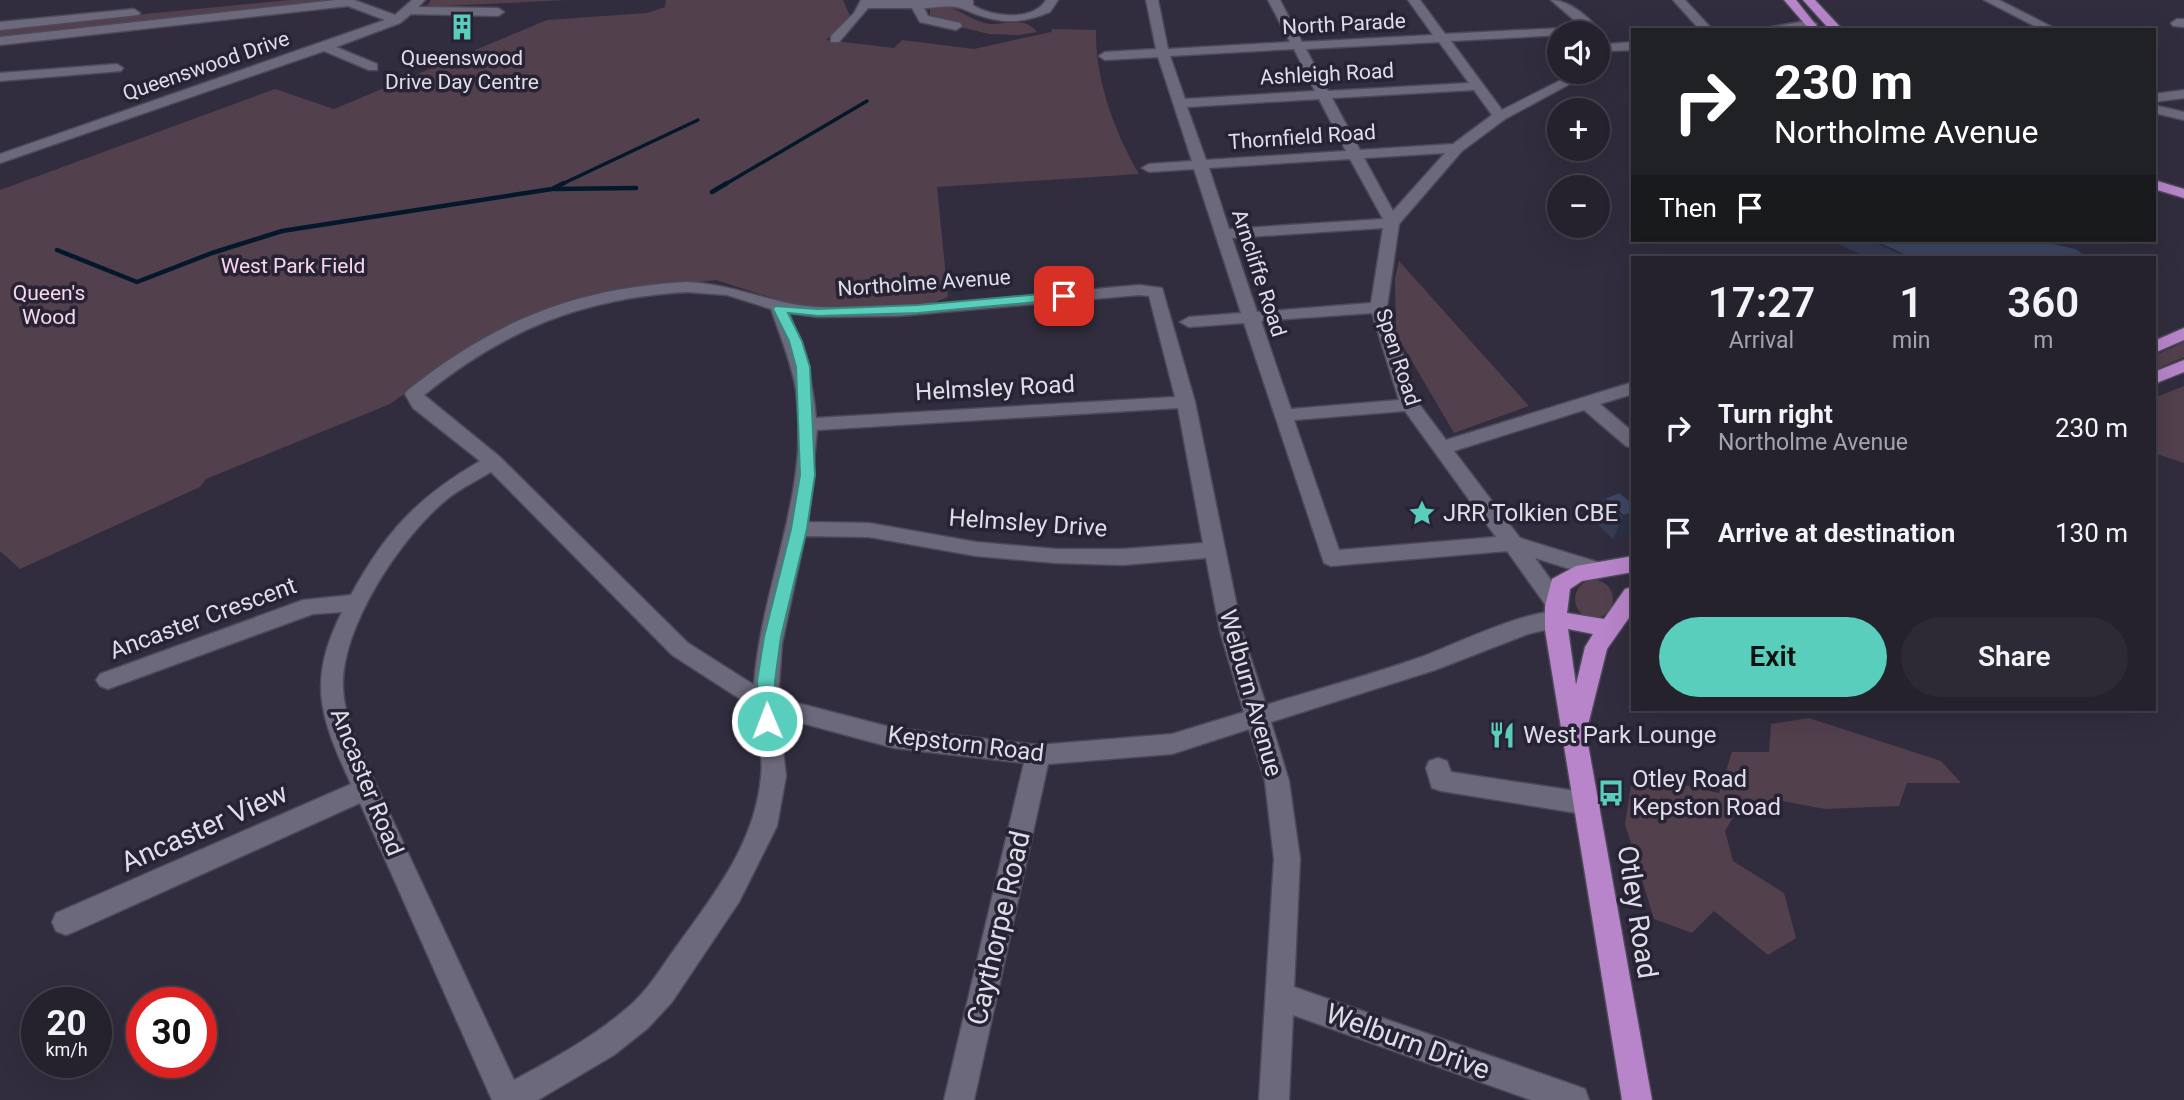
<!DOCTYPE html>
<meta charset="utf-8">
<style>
body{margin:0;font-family:Roboto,sans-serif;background:#2d2a36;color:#f1f3f6;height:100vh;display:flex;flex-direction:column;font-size:26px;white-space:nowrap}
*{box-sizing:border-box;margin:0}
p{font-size:23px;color:#a3a4aa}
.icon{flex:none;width:38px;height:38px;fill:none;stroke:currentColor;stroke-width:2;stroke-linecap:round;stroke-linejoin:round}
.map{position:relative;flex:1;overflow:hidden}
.drawer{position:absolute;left:1631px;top:256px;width:525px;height:455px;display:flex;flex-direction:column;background:#25222e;border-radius:0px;box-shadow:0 7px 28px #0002,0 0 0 2px #423f4a}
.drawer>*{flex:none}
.top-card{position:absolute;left:1631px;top:28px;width:525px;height:214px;border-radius:0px;box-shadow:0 7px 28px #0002,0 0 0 2px #423f4a;background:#202124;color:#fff;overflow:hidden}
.tools{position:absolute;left:1547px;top:21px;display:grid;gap:14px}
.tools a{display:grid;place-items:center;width:63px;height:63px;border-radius:50%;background:#25222e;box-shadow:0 7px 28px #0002,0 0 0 2px #423f4a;font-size:35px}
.speed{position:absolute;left:21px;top:987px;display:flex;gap:14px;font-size:35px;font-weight:700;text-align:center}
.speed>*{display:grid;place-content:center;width:91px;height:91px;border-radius:50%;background:#25222e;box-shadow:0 7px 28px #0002,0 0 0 2px #423f4a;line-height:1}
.speed small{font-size:18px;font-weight:400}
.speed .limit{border:10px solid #d22;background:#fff;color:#111}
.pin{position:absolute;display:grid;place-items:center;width:60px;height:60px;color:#fff;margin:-30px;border-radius:14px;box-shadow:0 4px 10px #0006}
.me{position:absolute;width:77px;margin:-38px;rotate:359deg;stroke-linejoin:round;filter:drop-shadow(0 0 5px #0008)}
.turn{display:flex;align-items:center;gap:24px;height:147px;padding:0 28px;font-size:32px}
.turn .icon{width:91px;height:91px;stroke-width:2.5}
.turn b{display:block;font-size:49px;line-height:60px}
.then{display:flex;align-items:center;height:66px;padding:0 28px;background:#0003;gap:14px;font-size:26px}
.eta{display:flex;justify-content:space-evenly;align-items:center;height:119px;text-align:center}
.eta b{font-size:42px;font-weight:600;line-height:49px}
.cta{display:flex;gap:14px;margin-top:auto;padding:14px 28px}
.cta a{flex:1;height:80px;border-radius:42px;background:#5acebd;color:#111;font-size:28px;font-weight:600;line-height:80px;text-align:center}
.cta a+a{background:#2d2a36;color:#f1f3f6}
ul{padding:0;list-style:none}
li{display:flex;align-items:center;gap:21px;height:105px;padding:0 28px}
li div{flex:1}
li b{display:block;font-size:26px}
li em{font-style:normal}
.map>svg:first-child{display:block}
.green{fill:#52404c}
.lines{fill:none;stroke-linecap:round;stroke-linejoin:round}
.stream-far1{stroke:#04182c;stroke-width:3.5}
.stream{stroke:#04182c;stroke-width:4.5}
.minor-casing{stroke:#4c4958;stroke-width:3}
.highway-casing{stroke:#4c4958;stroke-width:3}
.minor{fill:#6d697c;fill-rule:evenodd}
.highway{fill:#b884ca;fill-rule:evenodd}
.wall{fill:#353c54}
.shaded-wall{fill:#2b3145}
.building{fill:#3e4662;stroke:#2b3145;stroke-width:2}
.route{fill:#5acebd;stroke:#3a867b;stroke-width:2}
.labels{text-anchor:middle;stroke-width:7;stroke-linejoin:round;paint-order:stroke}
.far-street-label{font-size:21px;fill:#dfdde8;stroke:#272334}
.far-poi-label{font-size:21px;fill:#dfdde8;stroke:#272334}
.far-park-label{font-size:21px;fill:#f8d6ec;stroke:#272334}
.street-label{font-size:24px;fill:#dfdde8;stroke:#272334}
.poi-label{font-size:24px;fill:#dfdde8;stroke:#272334;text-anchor:start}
.near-street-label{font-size:28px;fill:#dfdde8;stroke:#272334}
</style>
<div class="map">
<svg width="2184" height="1100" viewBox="0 0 2184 1100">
<rect width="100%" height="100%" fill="#312d3e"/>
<g class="green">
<path d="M289 0H355L0 39V28Z"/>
<path d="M431 0H567L426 7Z"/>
<path d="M666 0H843L850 16 826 40 894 48 902 40 974 49 1051 32 1052 29 1096 30C1095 79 1114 131 1139 174L937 187 948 297 926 306 837 308 792 304 716 280 612 291 460 354 390 404 206 479 200 487 20 569 0 551V190L275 89 334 109 547 20 647 13 665 7Z"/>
<path d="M944 6C961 9 972 22 990 24 1006 25 1025 16 1037 32L1019 35 989 34 960 27 962 24 930 15V7Z"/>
<path d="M1399 261 1529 406 1454 433 1396 334 1395 278Z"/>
<path d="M2184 342V357L2154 370V356Z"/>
<path d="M2184 386V463L2154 453V398Z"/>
<circle cx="1594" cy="599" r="19"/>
<path d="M1809 718 1941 761 1961 783H1907L1899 806 1825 809 1776 800 1739 808 1725 831 1733 861 1784 893 1796 938 1768 955 1714 911 1692 933 1654 919 1625 824 1631 786 1679 784 1719 793 1732 752H1769L1771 724Z"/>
</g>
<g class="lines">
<g class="stream-far1">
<path d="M560 185 698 120"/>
<path d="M724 185 867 101"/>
</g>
<g class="stream">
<path d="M555 189 636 188"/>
<path d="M712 192 727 183"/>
<path d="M57 250 137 282 212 253 282 231 552 189 564 183"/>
</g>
<g class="minor-casing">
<g id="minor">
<path d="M336 0H354L395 15 412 0H425L418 7 498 8 504 12 498 16 411 14 400 23 336 47 377 64V70H369L324 51 0 163V154L385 20 348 6 0 45V37Z"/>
<path d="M861 0H973V5C991 17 1033 22 1046 0H1058L1050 12C1015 26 996 23 963 9 953 4 935 8 924 8L928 16 960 23 962 26 956 30 920 22 912 8H868L839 42H831V36L854 13Z"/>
<path d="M1146 0H1158L1168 49 1290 42 1268 0H1280L1302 42 1433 35 1408 0H1420L1445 34 1582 27 1551 0C1573 0 1599 25 1608 44L1633 42V50L1609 51 1602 64 1598 65V33L1451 41 1502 110 1577 72H1592L1505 119 1462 151 1399 224 1387 307 1419 404 1446 440 1633 382V394L1600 404 1633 432V448L1626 446 1584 410 1454 451 1520 538 1607 565 1610 570 1607 575 1599 578 1535 558 1566 601 1563 607H1547L1507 551 1331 566 1324 563 1244 323 1189 327 1180 322 1189 317 1241 313 1194 169 1149 172 1142 168 1149 164 1192 161 1158 57 1105 60 1099 56 1105 52 1156 49ZM1439 42 1469 83 1328 91 1306 49ZM1294 49 1315 91 1185 99 1170 56ZM1474 90 1492 115 1453 144 1360 150 1332 98ZM1319 99 1346 151 1206 160 1187 107ZM1445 153 1393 211 1364 158ZM1350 159 1383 219 1229 229 1209 168ZM1383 228 1371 303 1257 312 1232 238ZM1372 313 1399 400 1291 409 1261 321ZM1405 411 1496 537 1339 550 1294 420Z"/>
<path d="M1673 0H1685L1713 30H1700Z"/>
<path d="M1984 0H1999L2058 30H2042Z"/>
<path d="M134 9 140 13 138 15 0 30V22Z"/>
<path d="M2177 19H2184V27L2173 26 2171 23Z"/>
<path d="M1811 20 1817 24 1815 27 1755 30Z"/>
<path d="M117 64 123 68 121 71 0 81V73Z"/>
<path d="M2184 90V98L2154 102V94Z"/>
<path d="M2154 105 2184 112V120L2154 113Z"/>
<path d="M687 282C735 284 774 305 818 307 925 311 1033 294 1139 285L1162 288 1195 402 1242 631 1266 705C1317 689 1370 675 1421 657 1452 646 1536 604 1565 613L1568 619 1565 625 1528 634 1435 670 1271 722 1289 781 1300 859 1294 987 1574 1085 1585 1089 1589 1100H1531L1293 1015 1289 1100H1259L1274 859 1265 781 1249 729 1172 754 1048 764 974 1100H944L1024 763 894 748 779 717 786 776 777 826 739 902 672 1002 648 1028 614 1055 538 1100H492L360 803 76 931 66 935 56 931 52 922 56 913 351 784C320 717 307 681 342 612L313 614 108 689 100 686 96 680 100 674 303 600 351 595C385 532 418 497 480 461L413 408 405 394 408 390C495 321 575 288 687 282ZM687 292 727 295 771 309C780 336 791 361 796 390 811 491 761 585 754 685L688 643 500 457 424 395C504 330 583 298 687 292ZM1139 295 1149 296 1175 397 816 418C813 381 804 348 789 313L817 317 898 316ZM1178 408 1203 543 1123 549H1056L976 542 869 523 808 522 817 430ZM491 472 672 655 754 708C756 731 764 755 761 777 755 842 716 892 679 943 662 966 649 990 626 1009 592 1038 553 1059 514 1080L365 761C356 739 344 714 343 689 340 629 400 538 446 500 459 489 476 481 491 472ZM805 536 869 537 976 556 1056 563 1123 565 1206 558 1220 631 1244 712 1172 734 1038 745 894 728 778 698 782 644Z"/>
<path d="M1438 758 1447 761 1451 772 1589 793 1598 796 1602 804 1598 812 1589 815 1441 791 1432 788 1426 768 1429 761Z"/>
</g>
</g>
<g class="highway-casing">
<g id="highway">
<path d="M1784 0H1796L1820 30H1810Z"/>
<path d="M1803 0H1815L1843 30H1830Z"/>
<path d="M2154 180 2184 189V198L2154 189Z"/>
<path d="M2184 328V340L2154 353V341Z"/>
<path d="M2184 360V372L2154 384V372Z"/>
<path d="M1633 556V572L1582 581 1570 589 1567 613 1604 619 1625 589 1633 587V612L1607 649 1586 733 1652 1100H1622L1545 630V606L1552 579 1576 566ZM1568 629 1593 634 1585 647 1576 685Z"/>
</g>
</g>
<use href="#minor" class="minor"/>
<use href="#highway" class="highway"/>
</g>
<g class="wall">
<path d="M1830 240H2043L2088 257H1866Z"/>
<path d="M1620 492 1629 534 1613 539 1594 521 1604 498Z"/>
</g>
<path class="shaded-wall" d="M1633 513V526L1629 534 1613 539 1623 516Z"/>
<g class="building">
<path d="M1872 240H2043L2048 242 2076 248 2088 257H1908Z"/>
<path d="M1620 492 1633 504V513L1623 516 1604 498Z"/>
</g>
<path class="route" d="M1064 292 1069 293V299L918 313 818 316 788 313 802 341 810 367 815 475 807 529 781 637 775 681 776 721 773 726H760L757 681 764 637 791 529 800 475 796 367 789 341 773 309 775 306 818 309 918 305Z"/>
<defs>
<g id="building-bare" transform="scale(2.1)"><path d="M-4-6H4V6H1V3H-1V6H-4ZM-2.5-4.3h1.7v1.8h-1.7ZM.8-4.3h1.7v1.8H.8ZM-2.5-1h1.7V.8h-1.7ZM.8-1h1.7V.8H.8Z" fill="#5acebd" stroke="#272334" stroke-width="2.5" paint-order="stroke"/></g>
<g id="sight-bare" transform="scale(2.1)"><path d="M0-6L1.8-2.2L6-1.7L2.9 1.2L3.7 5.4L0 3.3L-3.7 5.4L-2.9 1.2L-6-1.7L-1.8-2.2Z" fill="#5acebd" stroke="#272334" stroke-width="2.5" paint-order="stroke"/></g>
<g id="restaurant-bare" transform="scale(2.1)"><path d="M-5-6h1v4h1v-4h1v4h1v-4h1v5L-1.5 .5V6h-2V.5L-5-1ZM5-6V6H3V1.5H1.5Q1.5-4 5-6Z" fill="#5acebd" stroke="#272334" stroke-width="2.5" paint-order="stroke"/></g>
<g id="bus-bare" transform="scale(2.1)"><path d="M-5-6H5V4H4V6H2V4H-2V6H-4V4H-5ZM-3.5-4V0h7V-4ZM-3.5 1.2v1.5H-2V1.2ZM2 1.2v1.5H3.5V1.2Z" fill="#5acebd" stroke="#272334" stroke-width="2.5" paint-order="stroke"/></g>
</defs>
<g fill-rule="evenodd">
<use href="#building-bare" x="462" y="27"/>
<use href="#sight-bare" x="1422" y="513"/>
<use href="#restaurant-bare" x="1502" y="735"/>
<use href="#bus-bare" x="1611" y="793"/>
</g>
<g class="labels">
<g class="far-street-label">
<text transform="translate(1344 24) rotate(-3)" y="7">North Parade</text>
<text transform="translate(206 66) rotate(-19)" y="7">Queenswood Drive</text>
<text transform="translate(1327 74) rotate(-3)" y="7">Ashleigh Road</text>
<text transform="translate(1302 137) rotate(-4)" y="7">Thornfield Road</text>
<text transform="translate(1259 273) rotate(72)" y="7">Arncliffe Road</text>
<text transform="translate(924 283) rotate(-4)" y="7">Northolme Avenue</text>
<text transform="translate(1398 357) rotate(72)" y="7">Spen Road</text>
</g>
<g class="far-poi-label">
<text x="462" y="65">Queenswood<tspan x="462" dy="24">Drive Day Centre</tspan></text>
</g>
<g class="far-park-label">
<text x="293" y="273">West Park Field</text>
<text x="49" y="300">Queen's<tspan x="49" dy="24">Wood</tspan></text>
</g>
<g class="street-label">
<text transform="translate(995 388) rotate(-3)" y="8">Helmsley Road</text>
<text transform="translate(1028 523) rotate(4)" y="8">Helmsley Drive</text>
<text transform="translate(203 618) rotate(-20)" y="8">Ancaster Crescent</text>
<text transform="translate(1251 693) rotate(74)" y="8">Welburn Avenue</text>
<text transform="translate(966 744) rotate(7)" y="8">Kepstorn Road</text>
<text transform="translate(367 782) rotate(68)" y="8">Ancaster Road</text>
</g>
<g class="poi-label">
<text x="1443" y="521">JRR Tolkien CBE</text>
<text x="1523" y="743">West Park Lounge</text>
<text x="1632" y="787">Otley Road<tspan x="1632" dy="28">Kepston Road</tspan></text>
</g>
<g class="near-street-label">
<text transform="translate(204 827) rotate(-24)" y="10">Ancaster View</text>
<text transform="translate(1638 912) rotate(81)" y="10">Otley Road</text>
<text transform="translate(998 928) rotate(-77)" y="10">Caythorpe Road</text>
<text transform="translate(1408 1041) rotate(20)" y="10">Welburn Drive</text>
</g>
</g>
</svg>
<div class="tools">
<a><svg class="icon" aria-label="sound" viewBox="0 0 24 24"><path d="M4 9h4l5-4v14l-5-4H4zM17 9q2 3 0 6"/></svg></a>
<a>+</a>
<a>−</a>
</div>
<div class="speed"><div>20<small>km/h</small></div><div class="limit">30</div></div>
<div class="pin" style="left:1064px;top:296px;background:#d93025"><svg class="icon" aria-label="arrive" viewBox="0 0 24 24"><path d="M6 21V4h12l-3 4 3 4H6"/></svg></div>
<svg class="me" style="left:767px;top:721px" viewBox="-20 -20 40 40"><circle r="17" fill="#5acebd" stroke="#fff" stroke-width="3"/><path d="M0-11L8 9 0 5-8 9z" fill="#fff"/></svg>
<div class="top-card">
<div class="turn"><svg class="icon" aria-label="right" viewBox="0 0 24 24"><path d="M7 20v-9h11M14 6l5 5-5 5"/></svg><div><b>230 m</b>Northolme Avenue</div></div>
<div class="then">Then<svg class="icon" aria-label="arrive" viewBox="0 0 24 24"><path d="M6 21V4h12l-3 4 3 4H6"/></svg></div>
</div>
<section class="drawer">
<div class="eta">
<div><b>17:27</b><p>Arrival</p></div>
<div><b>1</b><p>min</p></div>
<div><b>360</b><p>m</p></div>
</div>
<ul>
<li><svg class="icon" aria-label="right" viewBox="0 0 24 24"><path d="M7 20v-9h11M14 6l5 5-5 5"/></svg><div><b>Turn right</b><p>Northolme Avenue</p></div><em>230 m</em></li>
<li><svg class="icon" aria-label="arrive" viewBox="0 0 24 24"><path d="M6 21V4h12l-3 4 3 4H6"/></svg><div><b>Arrive at destination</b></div><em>130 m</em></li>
</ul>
<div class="cta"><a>Exit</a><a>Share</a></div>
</section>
</div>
